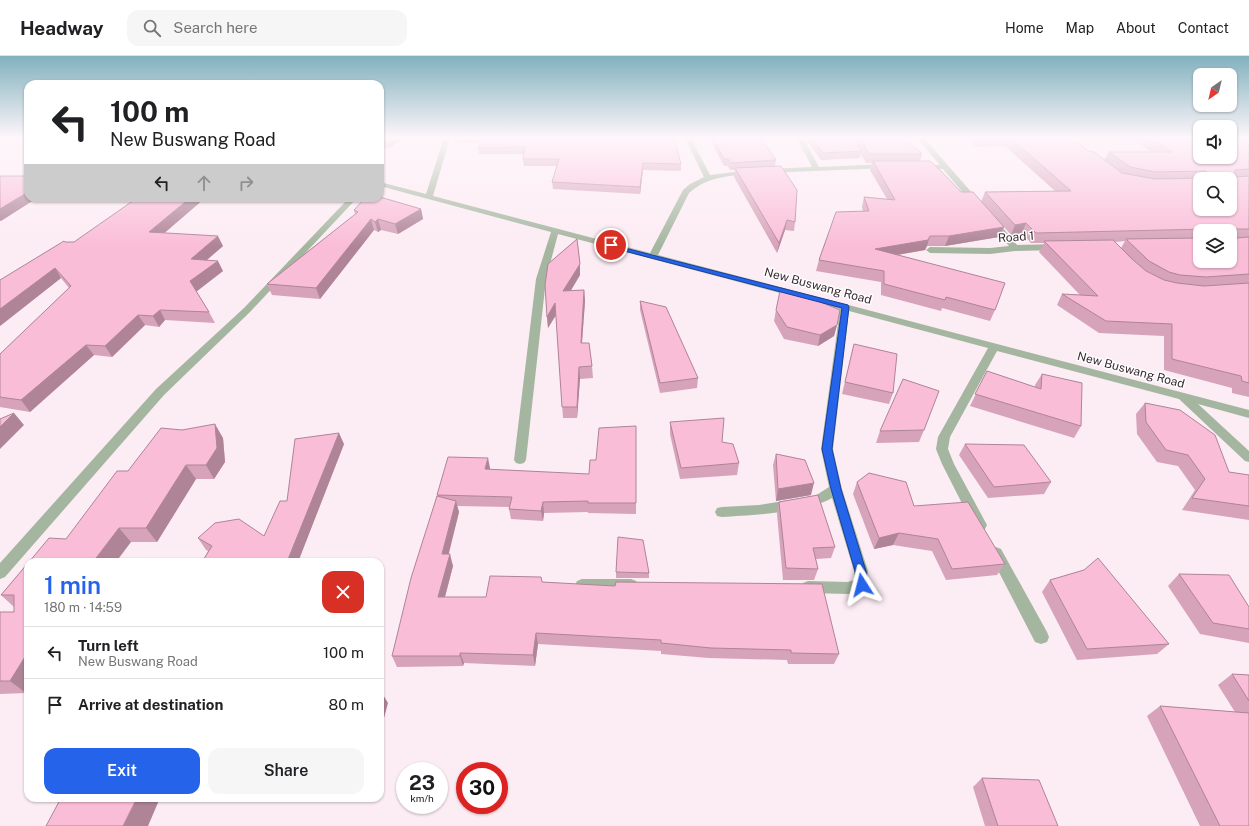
<!DOCTYPE html>
<meta charset="utf-8">
<style>
body{margin:0;font-family:"Public Sans",sans-serif;background:#f6f6f6;color:#202124;height:100vh;display:flex;flex-direction:column;font-size:15px;white-space:nowrap}
*{box-sizing:border-box;margin:0}
p{font-size:13px;color:#757577}
.icon{flex:none;width:22px;height:22px;fill:none;stroke:currentColor;stroke-width:2;stroke-linecap:round;stroke-linejoin:round}
.map{position:relative;flex:1;overflow:hidden}
.side{position:absolute;left:24px;top:502px;width:360px;height:244px;display:flex;flex-direction:column;background:#fff;border-radius:12px;box-shadow:0 1px 3px #0004}
.side>*{flex:none}
.hud{position:absolute;left:24px;top:24px;width:360px;height:122px;border-radius:12px;box-shadow:0 1px 3px #0004;background:#fff;color:#202124;overflow:hidden}
.needle{width:26px;rotate:214deg}
.fabs{position:absolute;left:1193px;top:12px;display:grid;gap:8px}
.fabs a{display:grid;place-items:center;width:44px;height:44px;border-radius:8px;background:#fff;box-shadow:0 1px 3px #0004;font-size:20px}
.speed{position:absolute;left:396px;top:706px;display:flex;gap:8px;font-size:20px;font-weight:700;text-align:center}
.speed>*{display:grid;place-content:center;width:52px;height:52px;border-radius:50%;background:#fff;box-shadow:0 1px 3px #0004;line-height:1}
.speed small{font-size:10px;font-weight:400}
.speed .limit{border:6px solid #d22;background:#fff;color:#111}
.pin{position:absolute;display:grid;place-items:center;width:34px;height:34px;color:#fff;margin:-17px;border:2px solid #fff;border-radius:50%;box-shadow:0 1px 4px #0007}
.me{position:absolute;width:44px;margin:-22px;rotate:351deg;stroke-linejoin:round;filter:drop-shadow(0 0 3px #0008)}
.turn{display:flex;align-items:center;gap:14px;height:84px;padding:0 20px;font-size:18px}
.turn .icon{width:52px;height:52px;stroke-width:2.5}
.turn b{display:block;font-size:28px;line-height:34px}
.lanes{display:flex;align-items:center;height:38px;padding:0 20px;background:#0003;justify-content:center;gap:20px;direction:ltr}
.lanes .off{opacity:.35}
.round{display:grid;place-items:center;flex:none;width:42px;height:42px;border-radius:12px;background:#f6f6f6}
.summary{display:flex;align-items:center;justify-content:space-between;height:68px;padding:0 20px}
h1{font-size:24px;font-weight:600;line-height:30px;color:#2563eb}
.action{display:flex;gap:8px;margin-top:auto;padding:8px 20px}
.action a{flex:1;height:46px;border-radius:12px;background:#2563eb;color:#fff;font-size:16px;font-weight:600;line-height:46px;text-align:center}
.action a+a{background:#f6f6f6;color:#202124}
ul{padding:0;list-style:none}
li{display:flex;align-items:center;gap:12px;height:52px;padding:0 20px;border-top:1px solid #e0e0e0}
li div{flex:1}
li b{display:block;font-size:15px}
li em{font-style:normal}
header{display:flex;align-items:center;gap:24px;box-sizing:border-box;height:56px;padding:0 20px;background:#fff;border-bottom:1px solid #e0e0e0}
header strong{font-size:19px}
nav{display:flex;gap:22px;margin-inline-start:auto;font-size:14px}
.search{width:280px;height:36px;background:#f6f6f6;display:flex;align-items:center;gap:10px;box-sizing:border-box;padding:0 14px;border-radius:12px;color:#757577;font-size:15px}
.map>svg:first-child{display:block}
.built{fill:#fadde9}
.lines{fill:none;stroke-linecap:round;stroke-linejoin:round}
.minor{fill:#a4b6a0;fill-rule:evenodd}
.wall{fill:#d7a3ba;fill-rule:evenodd}
.shaded-wall{fill:#af8497}
.building{fill:#fabdd8;stroke:#af8497;fill-rule:evenodd}
.route{fill:#2563eb;stroke:#184099}
.labels{text-anchor:middle;stroke-width:3;stroke-linejoin:round;paint-order:stroke}
.far-street-label{font-size:12px;fill:#392a30;stroke:#fefefe}
</style>
<header>
<strong>Headway</strong>
<div class="search"><svg class="icon" aria-label="search" viewBox="0 0 24 24"><circle cx="10" cy="10" r="6"/><path d="M15 15l6 6"/></svg>Search here</div>
<nav><a>Home</a><a>Map</a><a>About</a><a>Contact</a></nav>
</header>
<div class="map">
<svg width="1249" height="770" viewBox="0 0 1249 770">
<rect width="100%" height="100%" fill="#fcecf3"/>
<path class="built" d="M1075 82H1200V98L1094 97Z"/>
<g class="lines">
<g class="minor">
<path d="M444 82H450L433 140 650 197 683 134 690 128 704 121 685 82H691L710 119 750 114 754 116 750 118C727 120 707 121 689 137L658 199 1249 354V362L1198 348 1249 395V406L1245 405 1179 343 997 295 950 381 948 393 954 408 987 469 985 473 980 474 975 473 942 408 936 393 938 381 988 292 849 255 833 393 842 433 868 515 869 529 867 533 848 538 808 537 803 535 801 531 803 527 808 525 848 526 854 524V515L832 442C807 457 752 459 722 461L717 460 715 456 717 452 722 451 759 449 815 440 829 431 821 393 840 253 558 178 546 223 526 404 524 407 520 408 516 407 514 404 536 223 551 176 380 130V126L426 138Z"/>
<path d="M797 82H803L819 111 886 108 889 110 886 112 766 117 765 115 769 113 812 111Z"/>
<path d="M917 82H924L980 146V150H974L943 113 918 112 916 111 920 109H940Z"/>
<path d="M349 142H357L250 256 164 339 5 521 0 523V507L156 333 244 252Z"/>
<path d="M988 161H994L1017 189 1057 188 1061 191 1057 194 1015 195 990 198 930 197 926 194 930 191 990 192 1009 190 988 165Z"/>
<path d="M996 491 1001 493 1047 576 1049 581 1047 586 1041 588 1035 586 989 497 991 493Z"/>
<path d="M582 523H631L636 525 638 529 636 533 631 535H582L577 533 575 529 577 525Z"/>
</g>
</g>
<g class="wall">
<path d="M380 82H403L389 92 380 93Z"/>
<path d="M455 82H674L681 108V115L643 114 640 138 553 133 552 126 557 110H524L523 103 524 98H479L478 92 480 86 456 87Z"/>
<path d="M709 82H761L776 104 775 110 795 166 794 175 785 174 777 197 734 121 735 114H730L728 110H724Z"/>
<path d="M805 82H853V83V82H904L922 98 920 105 961 136 981 146 985 136 1055 135 1005 90 975 91 966 82H1072L1088 95 1104 104 1109 96H1152L1131 82H1249V341L1232 337V332L1164 314V280L1099 277 1057 249 1062 238 1080 239 1039 196 1044 187H1031L1022 177 1011 179 1004 171 999 181 945 190H927L925 194 898 199 995 254 990 265 942 252 941 255 881 239V226L816 215 819 204 863 155 862 151 864 141 887 143 870 114 872 107H866L861 98 860 102 821 104ZM1200 175H1230L1200 205ZM1125 185 1121 192 1115 186Z"/>
<path d="M28 114V142H37L0 165V120H28L25 115Z"/>
<path d="M205 142 164 177 223 190 207 204 223 215 196 235 209 256 215 267 165 264 159 271 145 269 112 301 94 299 30 356 0 351V298L69 232 61 222 0 270 65 186H74Z"/>
<path d="M421 153 423 163 398 178 381 174 378 176 374 174 320 243 272 239 267 228 355 158 354 154Z"/>
<path d="M577 183 580 208V219L571 234H584L585 245 582 287H589L592 310 593 322 580 323 577 362H563L556 259 548 272 545 229 548 208Z"/>
<path d="M640 245 698 322 697 332 660 337 640 254Z"/>
<path d="M776 254 837 269 834 280 818 290 784 283 774 265Z"/>
<path d="M854 288 893 337 889 348 842 338Z"/>
<path d="M987 315 1035 331V329L1042 318 1081 370 1074 382 970 350Z"/>
<path d="M1145 347 1229 416 1249 419V464L1182 454 1195 434 1178 410 1157 406 1137 378 1136 358Z"/>
<path d="M670 366 722 386 739 407 737 419 680 423 670 378Z"/>
<path d="M924 374 919 386 876 387 880 375Z"/>
<path d="M223 382 225 406 214 423H196L157 486H131L66 483 128 415Z"/>
<path d="M344 388 298 506H202L208 495 206 494 198 482 264 480 287 445Z"/>
<path d="M965 388 1051 426 1044 438 988 442 959 399Z"/>
<path d="M776 398 811 439 776 445 773 409Z"/>
<path d="M490 412V414L636 447V458L588 457V456L544 457 543 465 511 463 509 453V451L457 450 459 456 448 498 453 510 445 541H486L542 526 839 598 834 608H788L787 604 709 602 661 598V595L538 588 535 610 464 607 463 610 397 611 392 600 437 439Z"/>
<path d="M857 426 914 450 1005 508 997 519 946 524 932 495 893 489 874 493 853 438Z"/>
<path d="M779 446 835 491 831 502 816 503 818 513 814 524H783L777 458Z"/>
<path d="M28 507V635L26 637 0 638V556H14V551L1 539Z"/>
<path d="M1084 514 1169 588 1157 598 1077 604 1042 536 1050 524Z"/>
<path d="M616 516 649 517V522H616Z"/>
<path d="M1179 518 1249 551V587L1200 578 1168 530Z"/>
<path d="M1232 618 1249 619V770H1200L1147 660 1160 650 1235 656 1218 629Z"/>
<path d="M982 722 1058 770H985L973 731Z"/>
</g>
<g class="shaded-wall">
<path d="M392 82H403L389 92 387 86Z"/>
<path d="M643 107V114L640 138V131Z"/>
<path d="M28 136V142H37L1 165 0 164V153Z"/>
<path d="M190 142H205L154 186 149 176Z"/>
<path d="M421 153 423 163 398 178 395 168Z"/>
<path d="M371 163 374 174 320 243 316 232Z"/>
<path d="M378 163 381 174 378 176 375 166Z"/>
<path d="M787 164 785 174 777 197 779 187Z"/>
<path d="M1026 167 1022 177 1011 179 1015 169Z"/>
<path d="M1004 171 999 181 945 190 949 180Z"/>
<path d="M218 180 223 190 196 213 191 203Z"/>
<path d="M930 180 927 190 925 194 872 203 875 193Z"/>
<path d="M218 205 223 215 196 236 190 225Z"/>
<path d="M580 208V219L564 246 563 235Z"/>
<path d="M55 212 61 222 0 270V253Z"/>
<path d="M584 234 585 245 581 299V287Z"/>
<path d="M555 247 556 259 548 272 547 261Z"/>
<path d="M160 254 165 264 159 271 153 260Z"/>
<path d="M138 259 145 269 112 301 105 290Z"/>
<path d="M837 269 834 280 818 290 820 279Z"/>
<path d="M86 289 94 299 30 356 21 344Z"/>
<path d="M579 311 580 323 577 362V351Z"/>
<path d="M14 357 24 369 0 393V371Z"/>
<path d="M215 368 223 382 225 406 214 423 206 409Z"/>
<path d="M339 377 344 388 298 506H287Z"/>
<path d="M488 402 490 412 487 424 485 413Z"/>
<path d="M186 409 196 423 157 486 146 472Z"/>
<path d="M814 427 811 439 776 445 778 433Z"/>
<path d="M456 445 459 456 446 509 442 498Z"/>
<path d="M543 446 544 457 543 465 541 455Z"/>
<path d="M119 472 131 486 116 506H93Z"/>
<path d="M899 477 893 489 874 493 879 482Z"/>
<path d="M450 498 453 510 442 552 438 541Z"/>
<path d="M536 577 538 588 535 610 533 599Z"/>
<path d="M28 596V635L26 637 10 625Z"/>
<path d="M460 597 464 607 463 610 460 600Z"/>
<path d="M382 637 388 647 380 677V645Z"/>
<path d="M137 742H160L148 770H123Z"/>
</g>
<g class="building">
<path d="M380 82H392L387 86H380Z"/>
<path d="M481 82H674L681 108 643 107 640 131 552 126 559 103H523L525 91 478 92Z"/>
<path d="M713 82H761L776 104 731 107 728 103H724Z"/>
<path d="M811 82H853L862 95 823 97Z"/>
<path d="M860 82H904L922 98H869Z"/>
<path d="M1011 82H1072L1088 95 1094 96 1122 117 1155 123 1206 122 1207 116 1206 115 1155 116 1130 111 1109 96H1172L1150 82H1200V101H1230V82H1249V113L1235 114V119L1236 121 1249 120V173H1236V180L1237 182 1249 181V218L1206 221 1180 219 1169 216 1149 205 1126 183 1200 182V205H1230V175H1208V173L1036 177 1026 167 1015 169 985 136 1071 135ZM1200 123H1230V153H1200Z"/>
<path d="M873 105H930L941 115 961 136H973L1004 171 949 180H930L928 184 875 193 1005 227 995 254 946 241 945 244 884 228V215L819 204 836 156 869 155 864 141 895 144Z"/>
<path d="M781 110 797 134 795 166 787 164 779 187 735 112Z"/>
<path d="M0 120H28V136L0 153Z"/>
<path d="M380 141 421 153 395 168 378 163 375 166 371 163 316 232 267 228 358 156 354 154 365 142H380Z"/>
<path d="M137 142H190L149 176 218 180 191 203 218 205 190 225 209 256 160 254 153 260 138 259 105 290 86 289 21 344 0 341V298L71 230 55 212 0 253V224L64 185 65 186H74Z"/>
<path d="M577 183 580 208 563 235 584 234 581 287H589L592 310 579 311 577 351H562L555 247 547 261 545 229 548 208Z"/>
<path d="M1113 184 1131 202 1146 215 1164 224 1177 227 1204 230 1249 227V327L1242 325 1241 320 1172 303V268L1106 265 1062 238 1098 240 1044 185Z"/>
<path d="M780 235 805 241 806 240 840 254 837 269 820 279 787 271 776 254Z"/>
<path d="M640 245 666 251 698 322 660 327Z"/>
<path d="M854 288 897 298 893 337 845 326Z"/>
<path d="M987 315 1041 333 1042 318 1082 327 1081 370 975 338Z"/>
<path d="M903 323 939 335 924 374 880 375Z"/>
<path d="M1145 347 1180 354 1215 379 1229 416 1249 419V450L1192 442 1205 423 1188 399 1166 394 1146 366Z"/>
<path d="M14 357 0 371V363Z"/>
<path d="M724 362 722 386 733 388 739 407 681 412 670 366Z"/>
<path d="M215 368 217 392 206 409H186L146 472H119L93 506H29L49 482 66 483 117 415H128L161 372 182 374Z"/>
<path d="M636 370V447H588V445L543 446 541 455 509 453 512 441 437 439 448 401 488 402 485 413 589 418 590 404H596L599 372Z"/>
<path d="M339 377 287 506H202L212 490 198 482 215 467 239 463 264 480 280 445H287L295 383Z"/>
<path d="M965 388 1024 389 1051 426 994 431Z"/>
<path d="M776 398 805 404 814 427 778 433Z"/>
<path d="M869 417 906 426 914 450 968 446 1005 508 952 513 938 483 899 477 879 482 857 426Z"/>
<path d="M818 439 835 491 813 492 818 513 786 512 779 446Z"/>
<path d="M437 440 456 445 442 498H450L438 541H486L490 520 541 521 542 526 615 530 616 526 822 528 839 598 791 597V594L711 592 661 587V584L536 577 533 599 460 597V600H392L411 522Z"/>
<path d="M618 481 643 484 649 517 616 516Z"/>
<path d="M1098 502 1169 588 1087 593 1050 524 1084 514Z"/>
<path d="M28 507V596L10 625H0V556H14V539H1Z"/>
<path d="M1179 518 1229 519 1249 551V573L1213 567Z"/>
<path d="M1232 618 1249 619V645Z"/>
<path d="M380 637H382L380 645Z"/>
<path d="M1160 650 1249 657V770H1220Z"/>
<path d="M982 722 1039 724 1058 770H998Z"/>
<path d="M61 742H137L123 770H46Z"/>
</g>
<linearGradient id="sky" x2="0" y2="1"><stop stop-color="#81b1be"/><stop offset="0.43" stop-color="#fef6fa"/><stop offset="1" stop-color="#fef6fa" stop-opacity="0"/></linearGradient>
<rect width="1249" height="190" fill="url(#sky)"/>
<path class="route" d="M609 188 848 249 849 251 832 393 841 433 866 515 868 529 866 533 862 534 858 533 855 515 831 433 822 393 842 252 609 191Z"/>
<g class="labels">
<g class="far-street-label">
<text transform="translate(1016 181) rotate(-4)" y="4">Road 1</text>
<text transform="translate(818 230) rotate(15)" y="4">New Buswang Road</text>
<text transform="translate(1131 314) rotate(15)" y="4">New Buswang Road</text>
</g>
</g>
</svg>
<div class="fabs">
<a><svg class="needle" viewBox="-14 -14 28 28"><path d="M0-13l5 13h-10z" fill="#e53935"/><path d="M0 13l5-13h-10z" fill="#757577"/></svg></a>
<a><svg class="icon" aria-label="sound" viewBox="0 0 24 24"><path d="M4 9h4l5-4v14l-5-4H4zM17 9q2 3 0 6"/></svg></a>
<a><svg class="icon" aria-label="search" viewBox="0 0 24 24"><circle cx="10" cy="10" r="6"/><path d="M15 15l6 6"/></svg></a>
<a><svg class="icon" aria-label="layers" viewBox="0 0 24 24"><path d="M12 4l9 5-9 5-9-5zM3 14l9 5 9-5"/></svg></a>
</div>
<div class="speed"><div>23<small>km/h</small></div><div class="limit">30</div></div>
<div class="pin" style="left:611px;top:189px;background:#d93025"><svg class="icon" aria-label="arrive" viewBox="0 0 24 24"><path d="M6 21V4h12l-3 4 3 4H6"/></svg></div>
<svg class="me" style="left:862px;top:529px" viewBox="-20 -20 40 40"><path d="M0-17L14 15 0 8-14 15z" fill="#2563eb" stroke="#fff" stroke-width="4"/></svg>
<div class="hud">
<div class="turn"><svg class="icon" aria-label="left" viewBox="0 0 24 24"><path d="M17 20v-9H6M10 6l-5 5 5 5"/></svg><div><b>100 m</b>New Buswang Road</div></div>
<div class="lanes"><svg class="icon" aria-label="left" viewBox="0 0 24 24"><path d="M17 20v-9H6M10 6l-5 5 5 5"/></svg><svg class="icon off" aria-label="ahead" viewBox="0 0 24 24"><path d="M12 20V5M6 11l6-6 6 6"/></svg><svg class="icon off" aria-label="right" viewBox="0 0 24 24"><path d="M7 20v-9h11M14 6l5 5-5 5"/></svg></div>
</div>
<section class="side">
<div class="summary"><div><h1>1 min</h1><p>180 m · 14:59</p></div><a class="round" style="background:#d93025;color:#fff"><svg class="icon" aria-label="close" viewBox="0 0 24 24"><path d="M6 6l12 12M18 6L6 18"/></svg></a></div>
<ul>
<li><svg class="icon" aria-label="left" viewBox="0 0 24 24"><path d="M17 20v-9H6M10 6l-5 5 5 5"/></svg><div><b>Turn left</b><p>New Buswang Road</p></div><em>100 m</em></li>
<li><svg class="icon" aria-label="arrive" viewBox="0 0 24 24"><path d="M6 21V4h12l-3 4 3 4H6"/></svg><div><b>Arrive at destination</b></div><em>80 m</em></li>
</ul>
<div class="action"><a>Exit</a><a>Share</a></div>
</section>
</div>
